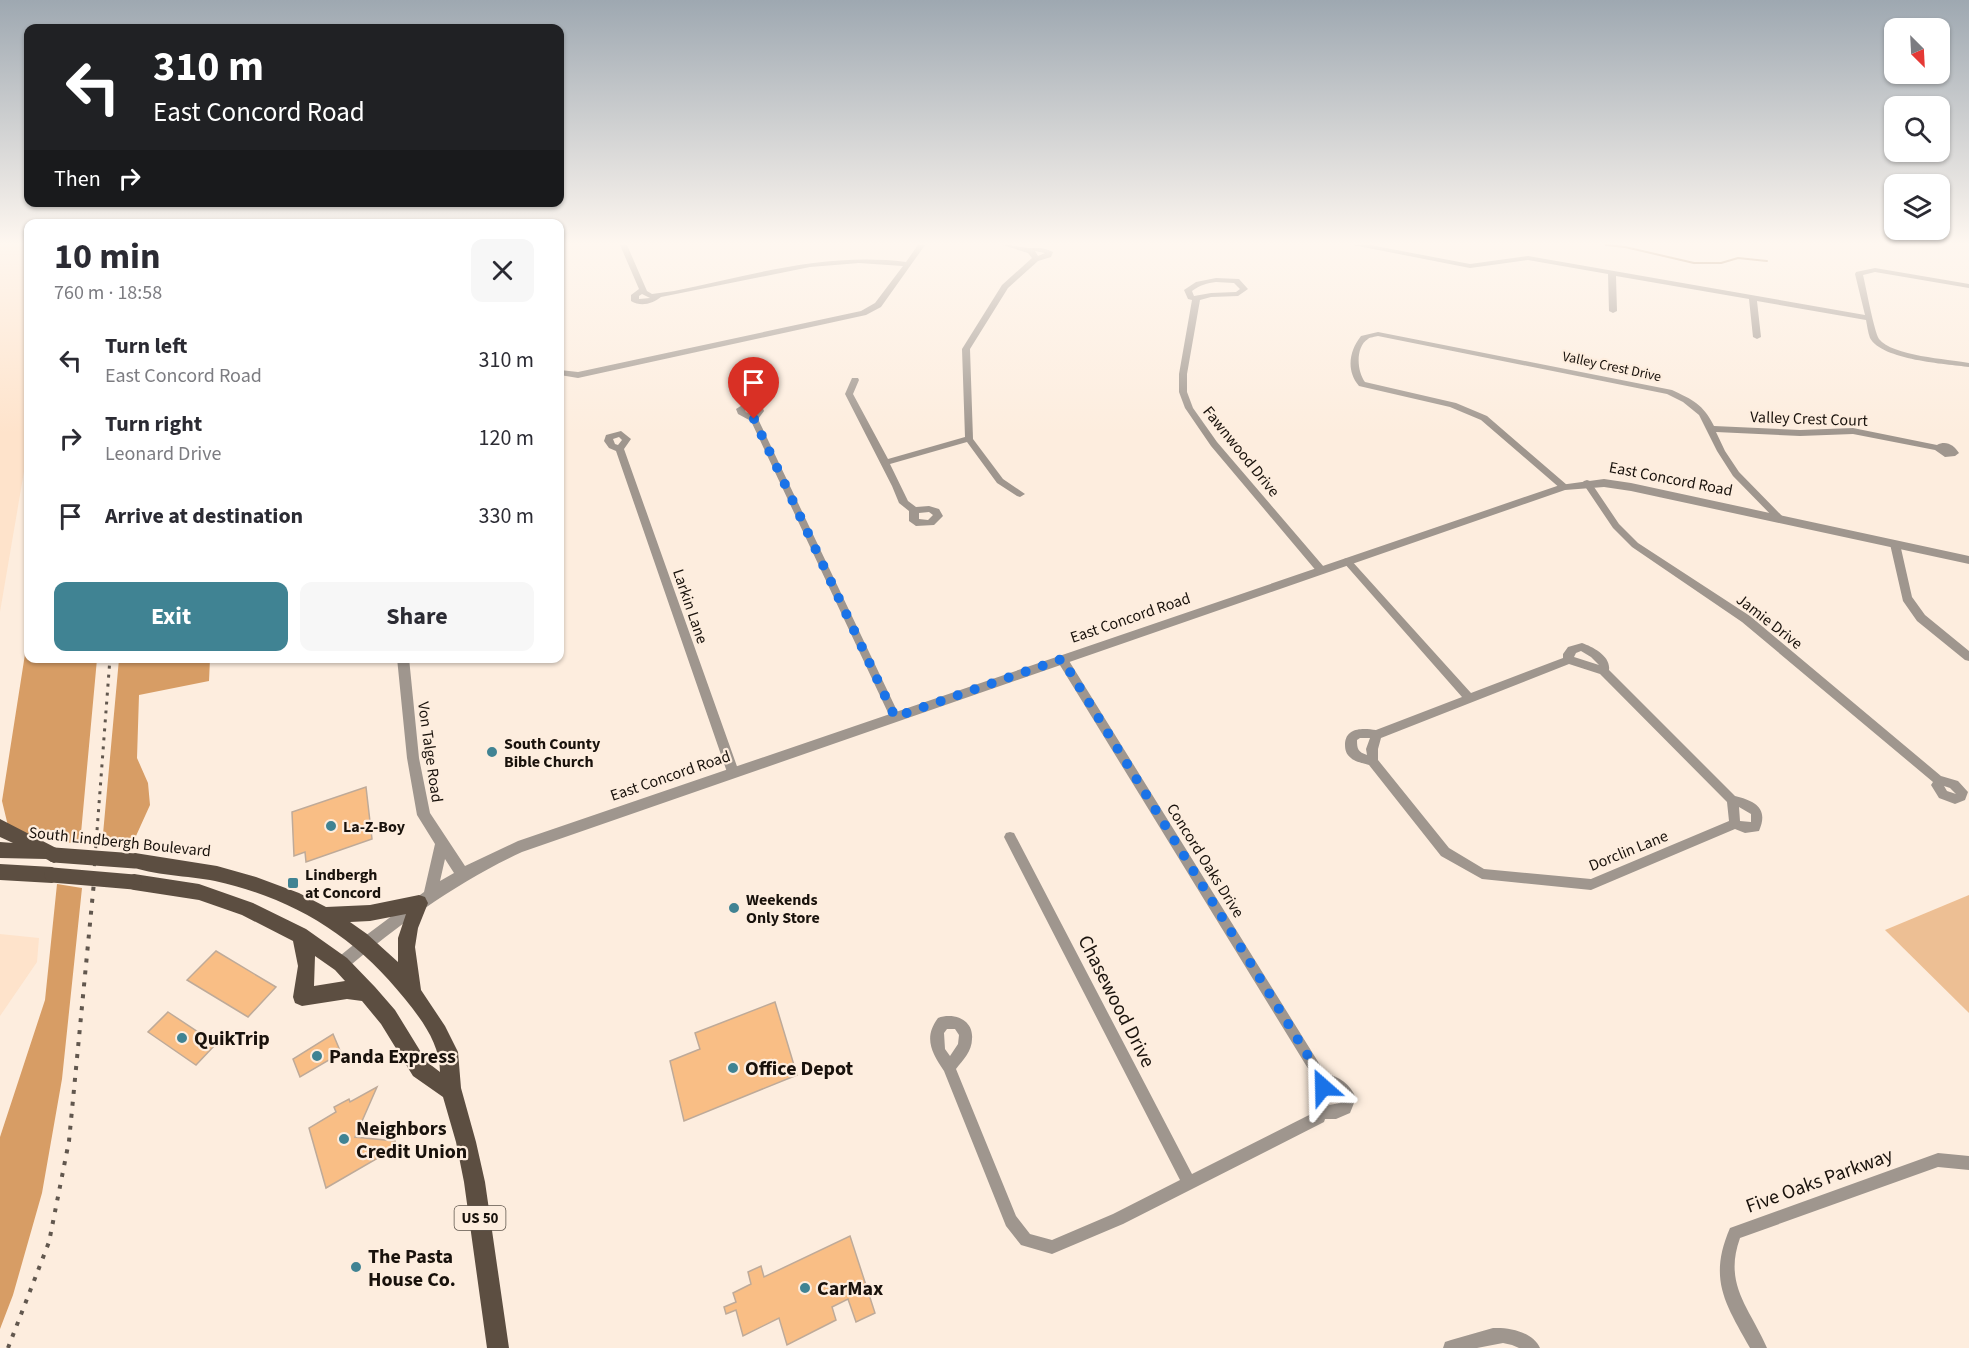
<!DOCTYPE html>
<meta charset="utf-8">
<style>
body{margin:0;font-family:"Source Sans 3",sans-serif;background:#f7f7f7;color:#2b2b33;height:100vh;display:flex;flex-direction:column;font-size:22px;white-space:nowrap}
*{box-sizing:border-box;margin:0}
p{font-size:20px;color:#7c7c81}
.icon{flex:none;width:33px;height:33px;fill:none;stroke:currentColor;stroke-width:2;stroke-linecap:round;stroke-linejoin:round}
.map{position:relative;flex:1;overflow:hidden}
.side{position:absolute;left:24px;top:219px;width:540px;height:444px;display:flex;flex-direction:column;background:#fff;border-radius:12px;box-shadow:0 2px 4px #0004}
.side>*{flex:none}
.guide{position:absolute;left:24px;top:24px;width:540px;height:183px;border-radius:12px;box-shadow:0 2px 4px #0004;background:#202124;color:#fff;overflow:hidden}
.needle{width:39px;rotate:156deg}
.buttons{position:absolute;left:1884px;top:18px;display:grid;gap:12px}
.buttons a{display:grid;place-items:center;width:66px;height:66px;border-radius:12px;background:#fff;box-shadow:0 2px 4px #0004;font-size:30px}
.pin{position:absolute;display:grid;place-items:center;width:51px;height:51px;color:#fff;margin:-62px -26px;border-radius:50% 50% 50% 0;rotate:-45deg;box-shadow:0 0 6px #0007}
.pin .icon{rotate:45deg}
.me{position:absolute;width:66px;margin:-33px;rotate:335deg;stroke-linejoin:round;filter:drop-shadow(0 0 4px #0008)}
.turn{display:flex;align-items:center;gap:21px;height:126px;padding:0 30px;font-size:27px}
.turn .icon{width:78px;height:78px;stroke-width:2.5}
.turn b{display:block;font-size:42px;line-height:51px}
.then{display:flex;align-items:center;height:57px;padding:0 30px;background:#0003;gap:12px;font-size:22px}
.round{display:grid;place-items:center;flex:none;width:63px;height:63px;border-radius:12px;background:#f7f7f7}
.summary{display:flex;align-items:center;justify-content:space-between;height:102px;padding:0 30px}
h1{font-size:36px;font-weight:700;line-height:45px}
.action{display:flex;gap:12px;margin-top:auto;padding:12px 30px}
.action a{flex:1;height:69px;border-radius:12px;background:#408393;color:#fff;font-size:24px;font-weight:700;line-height:69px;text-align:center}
.action a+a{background:#f7f7f7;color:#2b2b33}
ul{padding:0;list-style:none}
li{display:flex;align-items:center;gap:18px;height:78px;padding:0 30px}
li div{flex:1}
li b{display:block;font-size:22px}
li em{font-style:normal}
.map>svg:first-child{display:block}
.built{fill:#fee3cb}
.green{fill:#edbf94}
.forest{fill:#d79d65}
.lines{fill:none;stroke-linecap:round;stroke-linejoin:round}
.stream{stroke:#996f46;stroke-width:2}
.building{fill:#f9be85;stroke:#beaa99;stroke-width:1.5}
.minor{fill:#9f968e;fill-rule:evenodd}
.tertiary{fill:#9f968e;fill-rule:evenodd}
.primary{fill:#5c4e41;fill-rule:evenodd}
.rail-far1{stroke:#61574e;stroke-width:3;stroke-dasharray:3 6;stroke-linecap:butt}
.rail{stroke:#61574e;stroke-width:4;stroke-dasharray:4 8;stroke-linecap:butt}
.primary-bridge{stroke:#5c4e41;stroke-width:15}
.route{stroke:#1a73e8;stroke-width:10;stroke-dasharray:0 18}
.poi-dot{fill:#408393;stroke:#fdedde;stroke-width:2}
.labels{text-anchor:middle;stroke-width:4.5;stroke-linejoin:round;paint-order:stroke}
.far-street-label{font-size:14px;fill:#19120c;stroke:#fdedde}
.shield{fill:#fdedde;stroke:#5d544b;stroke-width:1.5}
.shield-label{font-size:15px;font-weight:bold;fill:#19120c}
.street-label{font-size:16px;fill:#19120c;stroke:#fdedde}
.poi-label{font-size:16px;font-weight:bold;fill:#19120c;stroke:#fdedde;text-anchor:start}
.near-street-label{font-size:20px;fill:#19120c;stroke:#fdedde}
.near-poi-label{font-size:20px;font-weight:bold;fill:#19120c;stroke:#fdedde;text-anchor:start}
</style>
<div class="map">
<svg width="1969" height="1348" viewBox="0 0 1969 1348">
<rect width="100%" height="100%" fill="#fdedde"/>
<g class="built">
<path d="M0 245H28V448L0 612Z"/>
<path d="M0 934 39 938 37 962 0 1016Z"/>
</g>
<path class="green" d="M1969 895V1013L1885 930Z"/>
<g class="forest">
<path d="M28 635V658L97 659 80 844 28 837 8 826 2 801Z"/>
<path d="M119 659H210L209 681 139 695 137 758 148 783 150 805 131 847 102 845Z"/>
<path d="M57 884 82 888 62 1079 42 1193 13 1295 0 1329V1137L45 1000Z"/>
</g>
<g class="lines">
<path class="stream" d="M1606 245 1625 247 1694 263H1721L1738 258 1767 261"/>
</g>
<g class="building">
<path d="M366 787 372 839 306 862 305 852 294 856 292 812Z"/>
<path d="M216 951 276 987 248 1017 187 980Z"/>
<path d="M775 1002 797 1075 684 1121 670 1061 700 1049 695 1033Z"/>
<path d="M168 1012 216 1044 196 1065 148 1032Z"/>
<path d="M333 1034 341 1053 300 1077 293 1059Z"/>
<path d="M377 1087 355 1137 395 1141 397 1147 326 1188 309 1128 336 1112 334 1107 349 1099 350 1102Z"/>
<path d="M850 1236 875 1313 856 1322 848 1299 832 1307 836 1320 787 1345 779 1318 743 1336 736 1310 726 1314 724 1307 736 1302 733 1293 751 1284 748 1272 761 1266 764 1277Z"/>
</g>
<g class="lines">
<g class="minor">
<path d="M620 245H627L647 291 652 294 674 291C751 275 826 252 906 262L918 245H925L881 307 866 315 578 378 560 375V370L578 372 861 311 875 303 903 266 859 263 810 267 661 297C652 304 641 307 631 301V295L639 289ZM642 294 650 298 639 299V296Z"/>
<path d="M1003 245C1011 245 1020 247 1028 248 1038 248 1044 247 1053 252L1051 257 1038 261 1008 288 970 349 973 439 1003 479 1025 494 1020 497 1017 496 997 483 967 442 890 464 908 501 916 507 929 506 939 509 943 516 934 525 916 526 909 521V511L899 503 892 486 845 394 852 378H858L859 380 853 394 888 459 965 437 962 349 1002 285 1032 258 1028 253ZM1035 251 1045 253 1038 256ZM929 512 933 515 928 520 919 519V513Z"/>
<path d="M1353 245H1370L1470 264 1528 256 1865 315 1855 274 1856 272 1875 268 1969 284V288L1875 272 1863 275C1866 287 1874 331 1879 339 1892 356 1948 359 1969 363V367C1946 364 1882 360 1870 338 1868 333 1867 325 1866 320L1757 301 1761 337 1757 339 1753 337 1749 299 1616 276 1617 311 1613 313 1609 311 1608 274 1528 260 1470 268Z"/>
<path d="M1216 278 1239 279 1248 289 1238 296 1211 297 1200 300 1187 374V392L1193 408 1217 442 1324 567 1326 570 1324 573H1318L1211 446 1185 408 1179 392V374L1192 300 1188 299 1184 290 1196 282ZM1216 282 1234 283 1240 289 1236 292 1211 293 1194 296 1192 291C1200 285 1207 283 1216 282Z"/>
<path d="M1378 332 1672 390C1693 400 1703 404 1714 426L1800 430 1853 428 1937 445C1946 440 1954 445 1959 453L1955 456 1945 457 1935 450 1853 434 1800 436 1716 432 1725 451 1739 472 1784 518 1786 520 1784 522H1778L1733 476 1717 451 1699 415 1683 402 1667 394 1378 336C1375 337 1370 337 1368 339 1355 347 1357 372 1365 382L1456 403 1487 416 1567 485 1569 487 1564 490 1561 489 1481 420 1450 407 1359 386C1346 371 1349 351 1361 336Z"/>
<path d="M747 402 762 406 764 411 758 419 900 717 899 720H891L890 717 751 421 738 414 736 409ZM748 408 755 410 752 415 746 412 745 410Z"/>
<path d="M621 431 631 439 624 449 739 772 737 775 733 777 729 775 727 772 616 451 609 448 604 441 606 435ZM619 437 622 440 618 445 615 444 613 439Z"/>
<path d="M1587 480 1590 481 1619 524 1638 543 1750 616 1941 776 1958 781 1968 792 1965 800 1955 804 1939 798 1931 785 1933 782 1742 622 1632 547 1613 528 1584 485 1582 483 1584 481ZM1944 786 1950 788 1956 794 1947 791Z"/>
<path d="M1895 541 1900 544 1912 597 1925 615 1969 651V661L1965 660 1917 621 1903 601 1890 544Z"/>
<path d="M1347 558 1350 559 1471 693 1563 658V654L1568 647 1582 643C1593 647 1611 656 1609 670L1735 796C1755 801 1769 808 1759 831L1745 833 1735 829 1591 890 1482 879 1441 856 1369 765C1363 763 1355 762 1351 758 1346 754 1345 750 1345 744 1346 727 1363 728 1376 730L1462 697 1344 563 1342 561 1344 559ZM1581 651 1591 657 1599 665 1574 657 1576 653ZM1569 664 1600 674 1727 802 1729 821 1591 879 1484 869 1449 848 1378 760V749L1381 738ZM1360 738H1370L1366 749 1367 755C1358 752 1357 749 1357 740ZM1739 807 1751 814V822L1740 821Z"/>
<path d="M1062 655 1066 656 1325 1073C1340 1077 1350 1084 1356 1098L1350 1113 1336 1119H1325L1324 1122 1123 1224 1052 1254 1021 1245 1006 1226 944 1071C932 1053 923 1038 938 1018 954 1012 974 1020 972 1039 972 1051 963 1060 956 1069L1016 1216 1030 1234 1052 1240 1113 1214 1180 1180 1006 841 1004 837 1006 833 1010 832 1014 833 1192 1174 1313 1113 1318 1093 1312 1075 1058 662 1057 659 1058 656ZM947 1029H955L959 1035 958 1044 950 1056 945 1049 944 1033ZM1330 1088 1341 1099 1340 1103 1329 1105 1332 1093Z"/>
<path d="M1938 1153 1969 1156V1170L1938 1167 1740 1238C1723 1285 1750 1308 1767 1348H1750C1725 1303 1708 1279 1730 1228Z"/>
<path d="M1493 1328C1509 1327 1533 1332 1540 1348H1519L1512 1345 1503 1343 1477 1348H1443L1445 1342 1451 1340Z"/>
</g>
<path class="tertiary" d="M1604 479 1631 483 1969 556V564L1631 491 1604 487 1565 490 522 852C457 882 401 923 346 969L341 971 336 969 334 964 336 959 357 942 424 892 435 844 417 815 407 758 397 658H409L419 758 430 813 465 866 518 841 1560 485ZM445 859 454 873 440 881Z"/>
<g class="primary">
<path d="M0 819 60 850 62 855 60 860 54 863 46 859 0 858V842L13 843 0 837Z"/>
<path d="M135 853 217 866 256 877 299 893 326 907 370 905 419 895 425 897 428 903 418 928 415 947 421 990 445 1026 458 1052 461 1088 476 1142 485 1182 509 1348H487L464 1182 456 1142 443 1097 413 1076 381 1024 362 1001 347 999 302 1006 295 1003 293 997 298 966 293 941 242 915 199 900 134 890 128 888 125 882 128 876 134 874 199 884 253 903 306 929 347 958 375 987 395 1010 427 1062 440 1072C440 1044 422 1020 405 999 355 936 293 898 215 881 189 876 152 875 129 866L126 861 129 856ZM406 914 398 938V962L367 934 350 922 370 921ZM315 956 335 970 345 981 314 986Z"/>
<path d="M0 864 52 867 58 870 61 875 58 880 52 883 0 880Z"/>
</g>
<path class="rail-far1" d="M93 884 110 658"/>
<path class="rail" d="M8 1348 49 1242 69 1141 94 882"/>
<g class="primary-bridge">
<path d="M54 855 135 861"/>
<path d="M52 875 134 882"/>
</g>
</g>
<linearGradient id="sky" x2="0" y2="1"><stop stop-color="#9ea8b1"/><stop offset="0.56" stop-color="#fef7f0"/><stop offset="1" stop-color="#fef7f0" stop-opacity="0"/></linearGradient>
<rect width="1969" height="434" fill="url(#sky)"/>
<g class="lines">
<path class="route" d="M754 419 895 717 1062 659 1318 1072 1323 1087"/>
</g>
<g class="poi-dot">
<circle cx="492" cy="752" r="6"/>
<circle cx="331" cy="826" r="6"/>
<rect x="287" y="877" width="12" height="12" rx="3"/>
<circle cx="734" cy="908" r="6"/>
<circle cx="182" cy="1038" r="6"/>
<circle cx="317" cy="1056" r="6"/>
<circle cx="733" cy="1068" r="6"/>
<circle cx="344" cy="1139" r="6"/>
<circle cx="356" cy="1267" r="6"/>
<circle cx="805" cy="1288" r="6"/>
</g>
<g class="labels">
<g class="far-street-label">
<text transform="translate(1612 366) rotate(12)" y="5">Valley Crest Drive</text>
</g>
<rect class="shield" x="454.5" y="1206" width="51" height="24" rx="4.5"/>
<g class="shield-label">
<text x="480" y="1223">US 50</text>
</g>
<g class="street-label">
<text transform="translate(1809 418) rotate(2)" y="6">Valley Crest Court</text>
<text transform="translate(1242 451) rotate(51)" y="6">Fawnwood Drive</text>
<text transform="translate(1671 478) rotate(11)" y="6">East Concord Road</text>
<text transform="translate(691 606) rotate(71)" y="6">Larkin Lane</text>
<text transform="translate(1130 617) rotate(-19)" y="6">East Concord Road</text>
<text transform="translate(1770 621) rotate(38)" y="6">Jamie Drive</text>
<text transform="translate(431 752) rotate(82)" y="6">Von Talge Road</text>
<text transform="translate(670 775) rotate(-19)" y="6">East Concord Road</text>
<text transform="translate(120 841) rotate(6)" y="6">South Lindbergh Boulevard</text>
<text transform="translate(1628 850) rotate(-22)" y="6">Dorclin Lane</text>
<text transform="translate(1206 860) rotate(58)" y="6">Concord Oaks Drive</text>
</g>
<g class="poi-label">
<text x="504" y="749">South County<tspan x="504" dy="18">Bible Church</tspan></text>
<text x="343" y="832">La-Z-Boy</text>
<text x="305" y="880">Lindbergh<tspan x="305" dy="18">at Concord</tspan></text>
<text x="746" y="905">Weekends<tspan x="746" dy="18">Only Store</tspan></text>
</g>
<g class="near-street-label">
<text transform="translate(1117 1001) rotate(63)" y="7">Chasewood Drive</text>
<text transform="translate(1819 1180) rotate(-20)" y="7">Five Oaks Parkway</text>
</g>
<g class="near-poi-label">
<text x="194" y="1045">QuikTrip</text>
<text x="329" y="1063">Panda Express</text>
<text x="745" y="1075">Office Depot</text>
<text x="356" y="1135">Neighbors<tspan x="356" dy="23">Credit Union</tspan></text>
<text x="368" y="1263">The Pasta<tspan x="368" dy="23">House Co.</tspan></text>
<text x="817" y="1295">CarMax</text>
</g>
</g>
</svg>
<div class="buttons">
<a><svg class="needle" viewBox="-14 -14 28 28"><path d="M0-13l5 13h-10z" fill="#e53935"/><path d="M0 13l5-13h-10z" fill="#7c7c81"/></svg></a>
<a><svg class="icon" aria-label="search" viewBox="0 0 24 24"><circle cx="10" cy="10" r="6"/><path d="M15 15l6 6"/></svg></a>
<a><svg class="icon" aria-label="layers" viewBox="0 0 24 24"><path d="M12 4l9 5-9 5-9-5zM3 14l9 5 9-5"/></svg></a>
</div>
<div class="pin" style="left:754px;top:419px;background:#d93025"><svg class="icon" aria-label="arrive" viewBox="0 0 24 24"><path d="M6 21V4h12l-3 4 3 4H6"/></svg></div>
<svg class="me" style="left:1323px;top:1087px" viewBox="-20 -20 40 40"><path d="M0-17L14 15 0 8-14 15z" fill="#1a73e8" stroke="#fff" stroke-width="4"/></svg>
<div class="guide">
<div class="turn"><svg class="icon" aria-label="left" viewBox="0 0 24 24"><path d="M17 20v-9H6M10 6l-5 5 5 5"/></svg><div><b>310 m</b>East Concord Road</div></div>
<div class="then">Then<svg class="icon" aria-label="right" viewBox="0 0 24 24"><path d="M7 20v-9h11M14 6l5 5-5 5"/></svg></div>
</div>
<section class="side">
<div class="summary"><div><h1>10 min</h1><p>760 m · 18:58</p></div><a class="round"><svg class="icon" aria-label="close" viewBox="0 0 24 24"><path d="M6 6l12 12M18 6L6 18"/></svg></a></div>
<ul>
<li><svg class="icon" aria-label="left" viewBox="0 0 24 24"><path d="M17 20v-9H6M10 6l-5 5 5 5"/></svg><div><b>Turn left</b><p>East Concord Road</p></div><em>310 m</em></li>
<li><svg class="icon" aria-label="right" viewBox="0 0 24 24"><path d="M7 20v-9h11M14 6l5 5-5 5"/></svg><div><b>Turn right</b><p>Leonard Drive</p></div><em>120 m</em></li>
<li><svg class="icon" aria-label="arrive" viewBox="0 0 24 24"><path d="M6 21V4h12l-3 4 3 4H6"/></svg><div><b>Arrive at destination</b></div><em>330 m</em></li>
</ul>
<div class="action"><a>Exit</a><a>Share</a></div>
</section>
</div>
